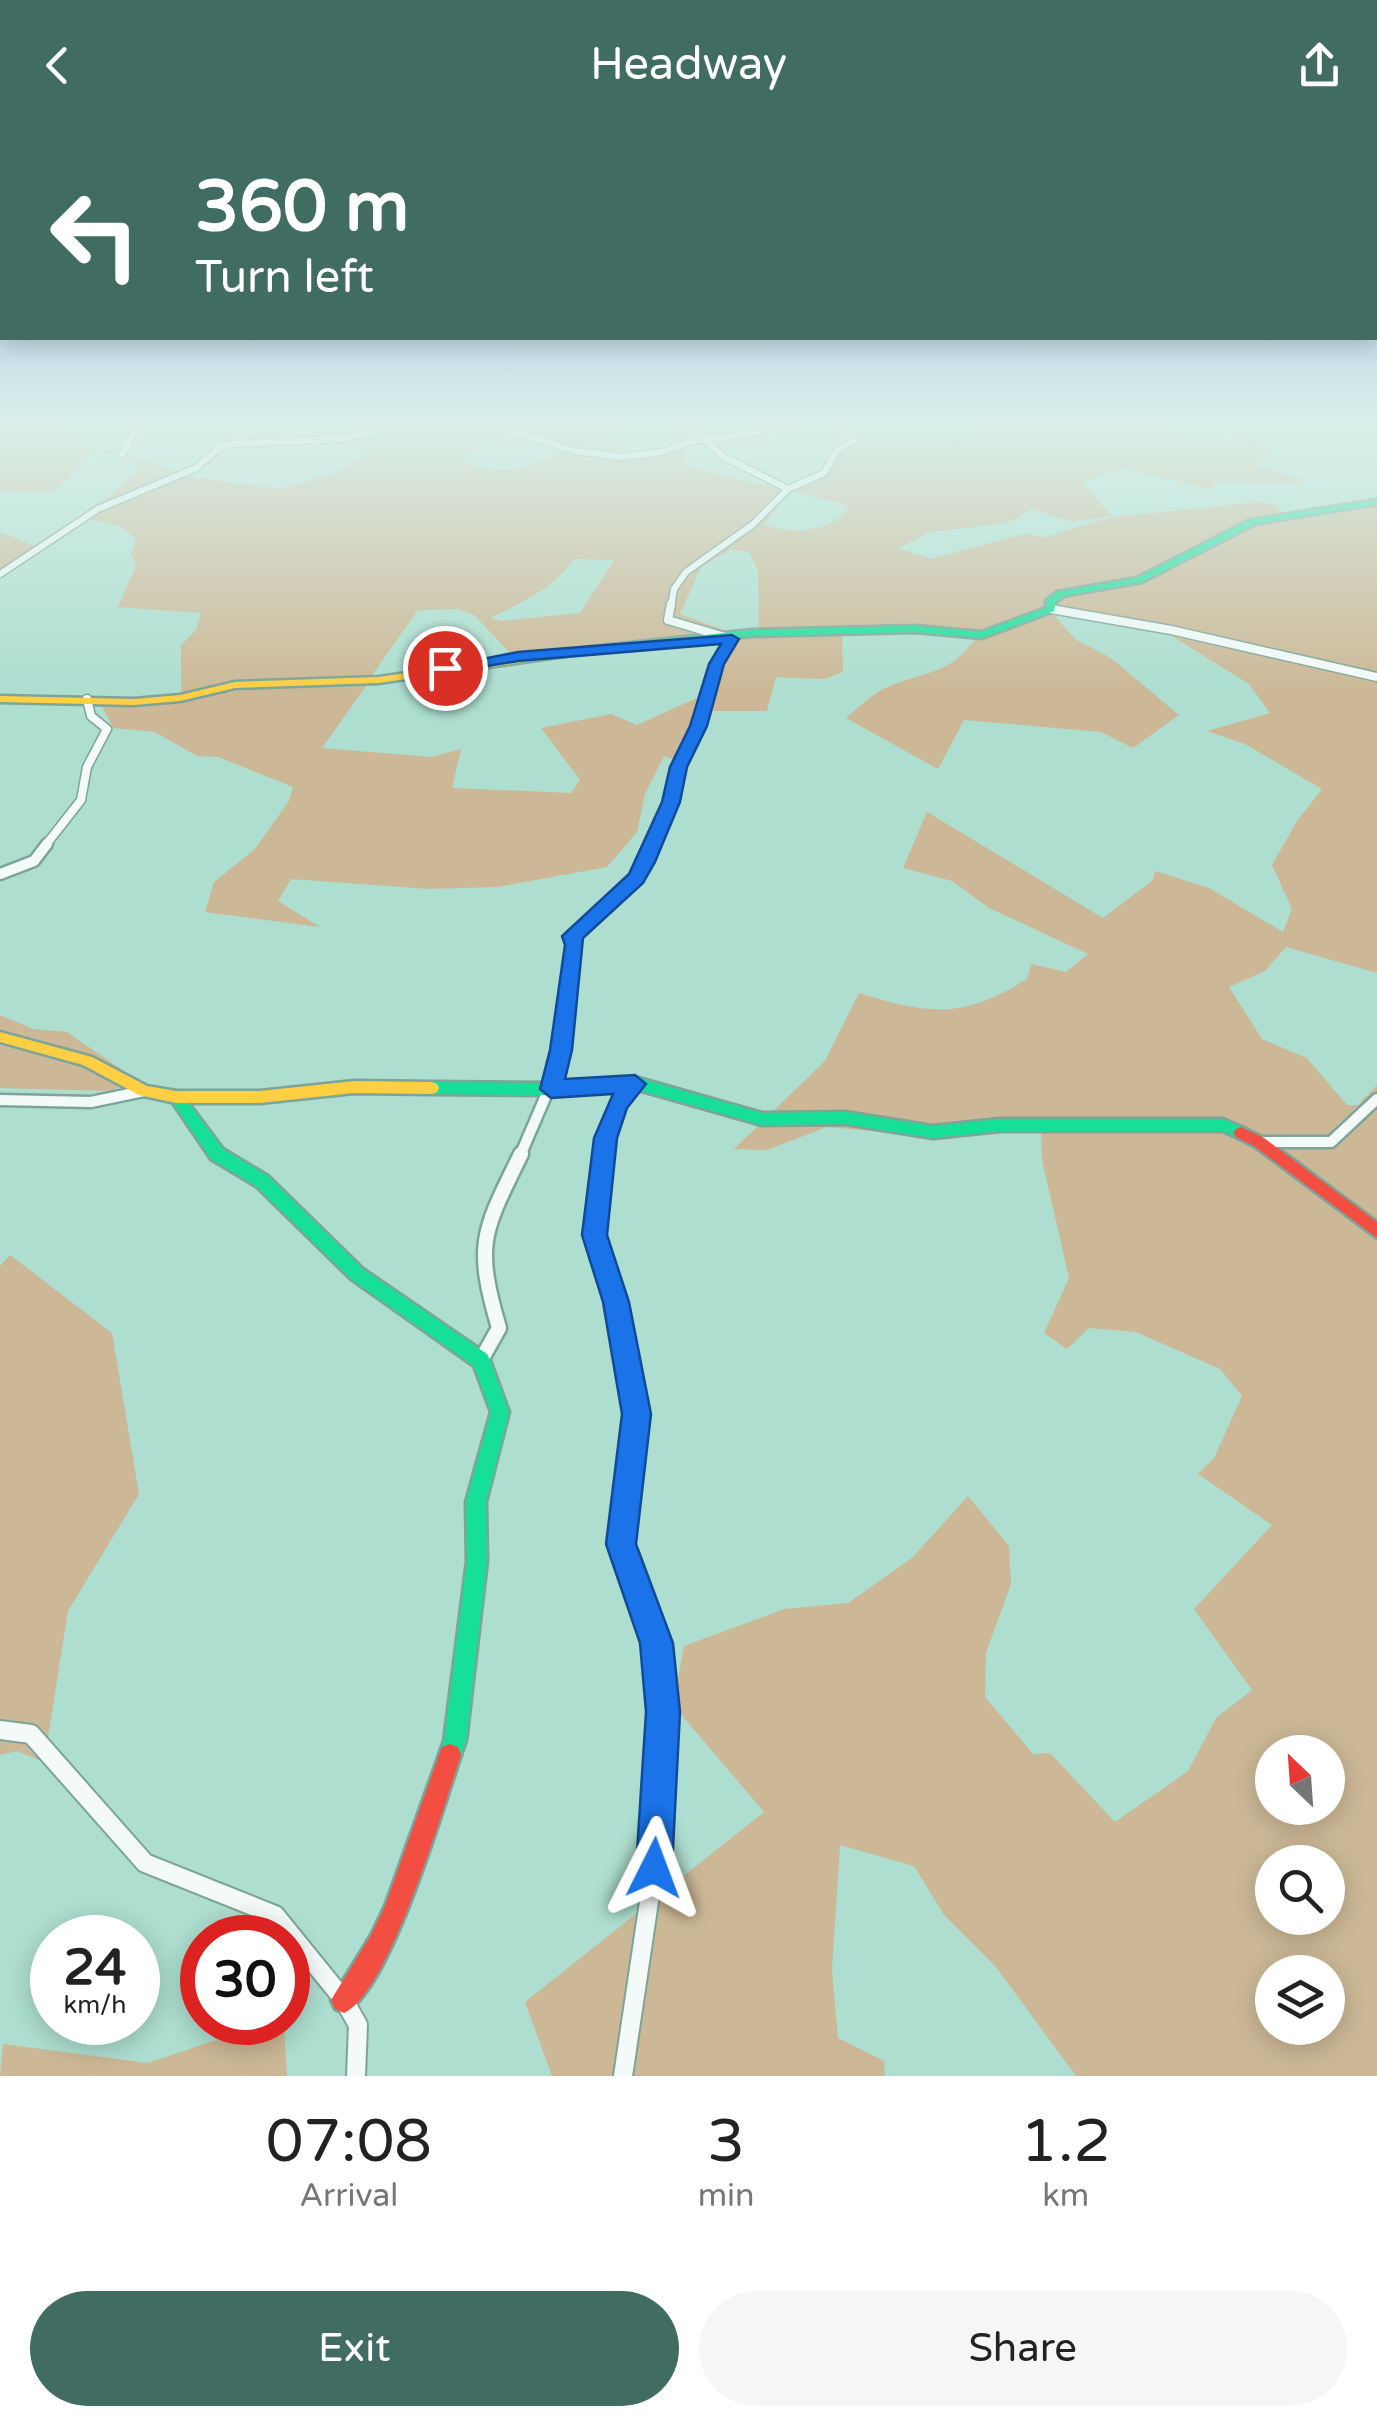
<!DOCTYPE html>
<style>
body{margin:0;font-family:"Varela Round",sans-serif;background:#f6f6f6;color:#222;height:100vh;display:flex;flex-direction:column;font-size:38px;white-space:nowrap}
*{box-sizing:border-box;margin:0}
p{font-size:32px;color:#767676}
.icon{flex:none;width:55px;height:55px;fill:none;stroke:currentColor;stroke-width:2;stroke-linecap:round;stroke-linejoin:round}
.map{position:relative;height:1946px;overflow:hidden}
.details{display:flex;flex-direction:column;background:#fff;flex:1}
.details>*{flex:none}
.guide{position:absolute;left:0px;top:0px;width:1378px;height:210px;box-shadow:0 5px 25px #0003;background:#406c62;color:#fff;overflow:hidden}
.needle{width:65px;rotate:335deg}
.fabs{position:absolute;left:1255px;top:1605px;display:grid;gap:20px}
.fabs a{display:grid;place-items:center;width:90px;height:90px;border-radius:50%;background:#fff;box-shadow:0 5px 25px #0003;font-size:50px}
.speed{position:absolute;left:30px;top:1785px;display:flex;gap:20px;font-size:50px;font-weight:700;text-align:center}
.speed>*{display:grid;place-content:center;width:130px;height:130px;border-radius:50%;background:#fff;box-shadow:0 5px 25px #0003;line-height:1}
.speed small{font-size:25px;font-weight:400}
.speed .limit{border:15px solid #d22;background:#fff;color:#111}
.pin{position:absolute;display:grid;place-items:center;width:85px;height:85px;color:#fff;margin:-42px;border:5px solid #fff;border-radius:50%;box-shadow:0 2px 10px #0007}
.me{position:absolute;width:110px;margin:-55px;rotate:3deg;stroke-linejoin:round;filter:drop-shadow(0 0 8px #0008)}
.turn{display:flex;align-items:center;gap:35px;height:210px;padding:0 30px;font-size:45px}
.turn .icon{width:130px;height:130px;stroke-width:2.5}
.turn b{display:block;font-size:70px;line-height:85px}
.eta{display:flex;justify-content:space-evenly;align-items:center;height:170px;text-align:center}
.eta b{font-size:60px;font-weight:600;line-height:70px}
.cta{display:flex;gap:20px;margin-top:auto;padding:20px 30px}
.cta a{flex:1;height:115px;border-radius:60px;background:#406c62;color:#fff;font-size:40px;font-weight:600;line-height:115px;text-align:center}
.cta a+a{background:#f6f6f6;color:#222}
header{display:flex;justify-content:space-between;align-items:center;height:130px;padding:0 30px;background:#406c62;color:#fff;font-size:45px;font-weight:600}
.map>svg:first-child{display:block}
.green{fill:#ccb896;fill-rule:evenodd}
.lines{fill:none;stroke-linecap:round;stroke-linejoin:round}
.street-far4-casing{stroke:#7ca499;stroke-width:9}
.street-far3-casing{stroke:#7ca499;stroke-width:11}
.street-far2-casing{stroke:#7ca499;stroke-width:15}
.street-far1-casing{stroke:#7ca499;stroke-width:19}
.street-casing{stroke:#7ca499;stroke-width:22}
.fast-casing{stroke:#7ca499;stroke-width:5}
.slow-casing{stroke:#7ca499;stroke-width:5}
.jam-casing{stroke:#7ca499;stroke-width:5}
.street-far4{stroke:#f3faf8;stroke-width:6}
.street-far3{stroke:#f3faf8;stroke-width:8}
.street-far2{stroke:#f3faf8;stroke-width:10}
.street-far1{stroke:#f3faf8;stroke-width:14}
.street{stroke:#f3faf8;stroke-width:18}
.fast{fill:#16e098;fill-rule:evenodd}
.slow{fill:#ffcf43;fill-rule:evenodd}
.jam{fill:#f24e42;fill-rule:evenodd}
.route{fill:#1a73e8;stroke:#114b97;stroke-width:2.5}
</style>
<header><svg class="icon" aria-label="back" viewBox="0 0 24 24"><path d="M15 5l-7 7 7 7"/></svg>Headway<svg class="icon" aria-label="share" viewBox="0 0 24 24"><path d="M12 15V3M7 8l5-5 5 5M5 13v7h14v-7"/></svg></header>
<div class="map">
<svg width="1377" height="1946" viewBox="0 0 1377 1946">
<rect width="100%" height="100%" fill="#added0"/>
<g class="green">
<path d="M0 290H53L66 307 65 316 119 320 136 290H183L144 297 127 323 176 341 202 331 215 317 237 310 341 308 416 290H584L612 300 624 326 662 320 680 311 685 313V336C702 339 786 362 795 360 812 356 831 345 838 329L830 328 834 319 849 310C823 277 801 302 767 304 802 295 829 279 858 308L926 305 956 311 969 309 990 290C1035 290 1141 280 1174 303L1264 312 1272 316 1265 331 1255 335 1305 350C1291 357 1242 350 1218 351L1210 359 1122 338 1083 353 1111 386 1072 392 1031 379C1024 384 1016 390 1009 392 1000 394 937 402 932 401L898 418 931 429 1027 403 1042 408 1112 387 1258 372 1274 374 1282 383C1314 382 1344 373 1377 370V843L1286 817 1265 841 1229 857 1262 909 1307 928 1347 975H1358L1377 955V1946H1076L996 1837 944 1785 914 1736 840 1715 832 1840 838 1908 884 1931 885 1946H552L525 1872 764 1682 673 1575 684 1516 784 1479 848 1473 912 1428 968 1366 1009 1416 1011 1454 986 1523 985 1567 1033 1624 1050 1623 1115 1692 1188 1641 1216 1588 1252 1560 1194 1479 1272 1395 1198 1344 1214 1328 1242 1266 1220 1239 1136 1202 1089 1198 1067 1219 1044 1203 1069 1148 1042 1030 1041 1001 926 1006 827 997 767 1020 734 1019 825 931 859 863C930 885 962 889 1027 849L1031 834 1066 842 1088 824 989 778 952 751 903 738 927 682 1103 788 1153 750 1155 741 1209 758 1283 802 1292 779 1272 735 1297 691 1322 659 1245 614 1207 601 1270 583 1249 554 1164 501 1108 489 1053 484 1075 509 1111 528 1179 585 1133 618 1101 602 964 590 938 639 846 588C857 579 870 566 883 559 920 541 951 547 976 507L896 501 842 503 843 542 824 549 776 547 767 581H709L698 569 694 595 678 631 664 626 645 664 637 702 607 737 497 757 429 759 291 749 278 771 320 797 205 782 214 752 255 719 289 671 293 657 218 627 197 626 155 602 113 598 102 576 181 570V515L196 500 201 483 118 477 136 436 131 422 136 411C126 394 106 392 87 390L0 448V402L35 416 97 376 140 338 119 325 97 320 54 362 0 361ZM507 301 561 319C531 342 495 348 461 329ZM339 311 366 324 340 341 280 359 185 346 232 316ZM792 361 841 373 848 379C828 404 792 403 764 395L787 363ZM731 420 749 422 758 441 759 500 733 503 680 484 701 437ZM574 429 614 430 580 483 501 491 491 488C524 471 551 460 574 429ZM458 479 474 485 512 525 370 548 418 480ZM710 511H726L697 568 637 595 611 584 541 598 580 650 571 663 452 658 461 619 432 627 322 618 367 555 521 528ZM1272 1622H1328V1678H1272ZM1272 1732H1328V1788H1272ZM1272 1842H1328V1898H1272Z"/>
<path d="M0 885 33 899 67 902 134 948 112 961 0 958Z"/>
<path d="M10 1125 112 1203 139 1364 68 1481 44 1632 17 1621 0 1625V1136Z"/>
<path d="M284 1896 287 1946H0L3 1914 148 1933 234 1904Z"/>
</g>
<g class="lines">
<g class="street-far4-casing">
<g id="street-far4">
<path d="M662 290 693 300"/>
<path d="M693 290 692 299 724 327 788 359"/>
<path d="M122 324 139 295 154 290"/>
<path d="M0 444 98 379 196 338 220 317 231 314 343 309 390 296 429 292 499 297 575 321 622 327 662 322 692 311 801 297 812 290"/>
<path d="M671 477 674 459 686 442 752 395 788 359 824 343 836 321 854 310 841 295 818 290"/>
</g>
</g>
<g class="street-far3-casing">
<g id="street-far3">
<path d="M1051 479 1171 500 1377 547"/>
<path d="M45 716 81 670 87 637 107 599 91 586 87 569"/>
<path d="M653 716 671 672 679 637 699 596 716 534 732 509 668 490 671 474"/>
</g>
</g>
<g class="street-far2-casing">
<g id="street-far2">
<path d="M0 744 34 731 47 714"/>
<path d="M0 970 91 972 144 961"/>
<path d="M1259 1012H1331L1377 969"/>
<path d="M520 1026 556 942 575 815 572 806 637 748 654 714"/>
<path d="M602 1026 617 974 635 953"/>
</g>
</g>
<g class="street-far1-casing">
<g id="street-far1">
<path d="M603 1024 594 1105 616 1173 636 1284 621 1414 626 1428"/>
<path d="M481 1230 499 1198C474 1113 483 1102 521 1024"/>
</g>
</g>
<g class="street-casing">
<g id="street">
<path d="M0 1600 31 1604 145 1733 275 1785 344 1870 358 1895 356 1946"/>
<path d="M623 1946 654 1738 663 1582 657 1513 625 1425"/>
</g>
</g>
<g class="fast-casing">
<g id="fast">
<path d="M1377 370V374L1255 394 1142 452 1063 466 1056 472 1054 481 982 508 915 502 752 506 591 523 586 520 591 517 752 500 915 496 981 502 1046 478V471L1057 462 1137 448 1250 390Z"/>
<path d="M635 947 762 983 845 982 933 996 1000 989H1223L1246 999 1249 1003 1246 1007 1241 1009 1222 1001H1000L933 1008 845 994 762 995 635 959 551 965 432 964 427 962 425 958 427 954 432 952 551 953Z"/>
<path d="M176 961 181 963 223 1019 268 1046 363 1139 487 1224 490 1230 509 1282 486 1372 487 1431 466 1611 458 1633 450 1636 442 1633 439 1625 444 1611 467 1431 466 1372 491 1282 474 1236 351 1149 256 1056 211 1029 169 967 171 963Z"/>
</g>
</g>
<g class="slow-casing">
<g id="slow">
<path d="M591 517 594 518V522L378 553 235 558 180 571 134 575 0 572V566L134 569 180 565 235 552 378 547Z"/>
<path d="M0 902 92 927 147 956 176 961H260L354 951 432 952 437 954 439 958 437 962 432 964 354 963 260 973H176L139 965 83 935 0 912Z"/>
</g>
</g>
<g class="jam-casing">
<g id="jam">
<path d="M1241 997 1264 1008 1377 1092V1108L1254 1016 1236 1007 1233 1003 1236 999Z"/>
<path d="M450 1614 458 1617 461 1625C444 1675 389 1864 344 1883L335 1879 331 1870 371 1805 385 1776 439 1625 442 1617Z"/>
</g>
</g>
<use href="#street-far4" class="street-far4"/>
<use href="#street-far3" class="street-far3"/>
<use href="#street-far2" class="street-far2"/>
<use href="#street-far1" class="street-far1"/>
<use href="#street" class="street"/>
<use href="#fast" class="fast"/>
<use href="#slow" class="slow"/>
<use href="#jam" class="jam"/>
</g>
<linearGradient id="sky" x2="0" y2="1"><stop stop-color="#90b0e9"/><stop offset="0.52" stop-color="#daf0ea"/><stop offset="1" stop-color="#daf0ea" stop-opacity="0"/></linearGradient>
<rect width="1377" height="562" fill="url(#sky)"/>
<path class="route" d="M732 505 739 509 724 534 707 596 687 637 680 672 655 732 643 753 583 808 572 920 565 949 635 945 646 954 627 978 617 1008 607 1105 629 1172 651 1284 636 1414 673 1513 680 1582 672 1738 666 1751 654 1756 641 1751 636 1738 646 1582 640 1513 606 1414 622 1284 603 1172 582 1105 594 1008 613 964 551 968 540 959 550 920 565 815 562 806 629 744 662 672 670 637 690 596 709 534 721 514 518 531 445 543 437 538 518 522Z"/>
</svg>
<div class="fabs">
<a><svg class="needle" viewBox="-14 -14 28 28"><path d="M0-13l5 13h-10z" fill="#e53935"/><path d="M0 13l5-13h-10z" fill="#767676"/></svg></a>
<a><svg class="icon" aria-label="search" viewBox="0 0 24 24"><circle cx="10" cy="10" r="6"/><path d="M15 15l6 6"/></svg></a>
<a><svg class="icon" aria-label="layers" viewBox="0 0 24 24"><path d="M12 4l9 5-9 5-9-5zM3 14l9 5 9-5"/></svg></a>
</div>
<div class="speed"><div>24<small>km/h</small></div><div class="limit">30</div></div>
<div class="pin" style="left:445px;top:538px;background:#d93025"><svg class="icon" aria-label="arrive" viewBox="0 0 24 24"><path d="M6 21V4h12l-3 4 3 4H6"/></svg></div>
<svg class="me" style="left:654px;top:1738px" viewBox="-20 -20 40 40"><path d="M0-17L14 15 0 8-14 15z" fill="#1a73e8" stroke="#fff" stroke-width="4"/></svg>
<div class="guide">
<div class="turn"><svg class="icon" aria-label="left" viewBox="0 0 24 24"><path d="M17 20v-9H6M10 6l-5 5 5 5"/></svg><div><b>360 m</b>Turn left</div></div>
</div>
</div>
<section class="details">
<div class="eta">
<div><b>07:08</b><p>Arrival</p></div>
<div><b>3</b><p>min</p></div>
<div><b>1.2</b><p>km</p></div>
</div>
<div class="cta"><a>Exit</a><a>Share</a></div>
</section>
